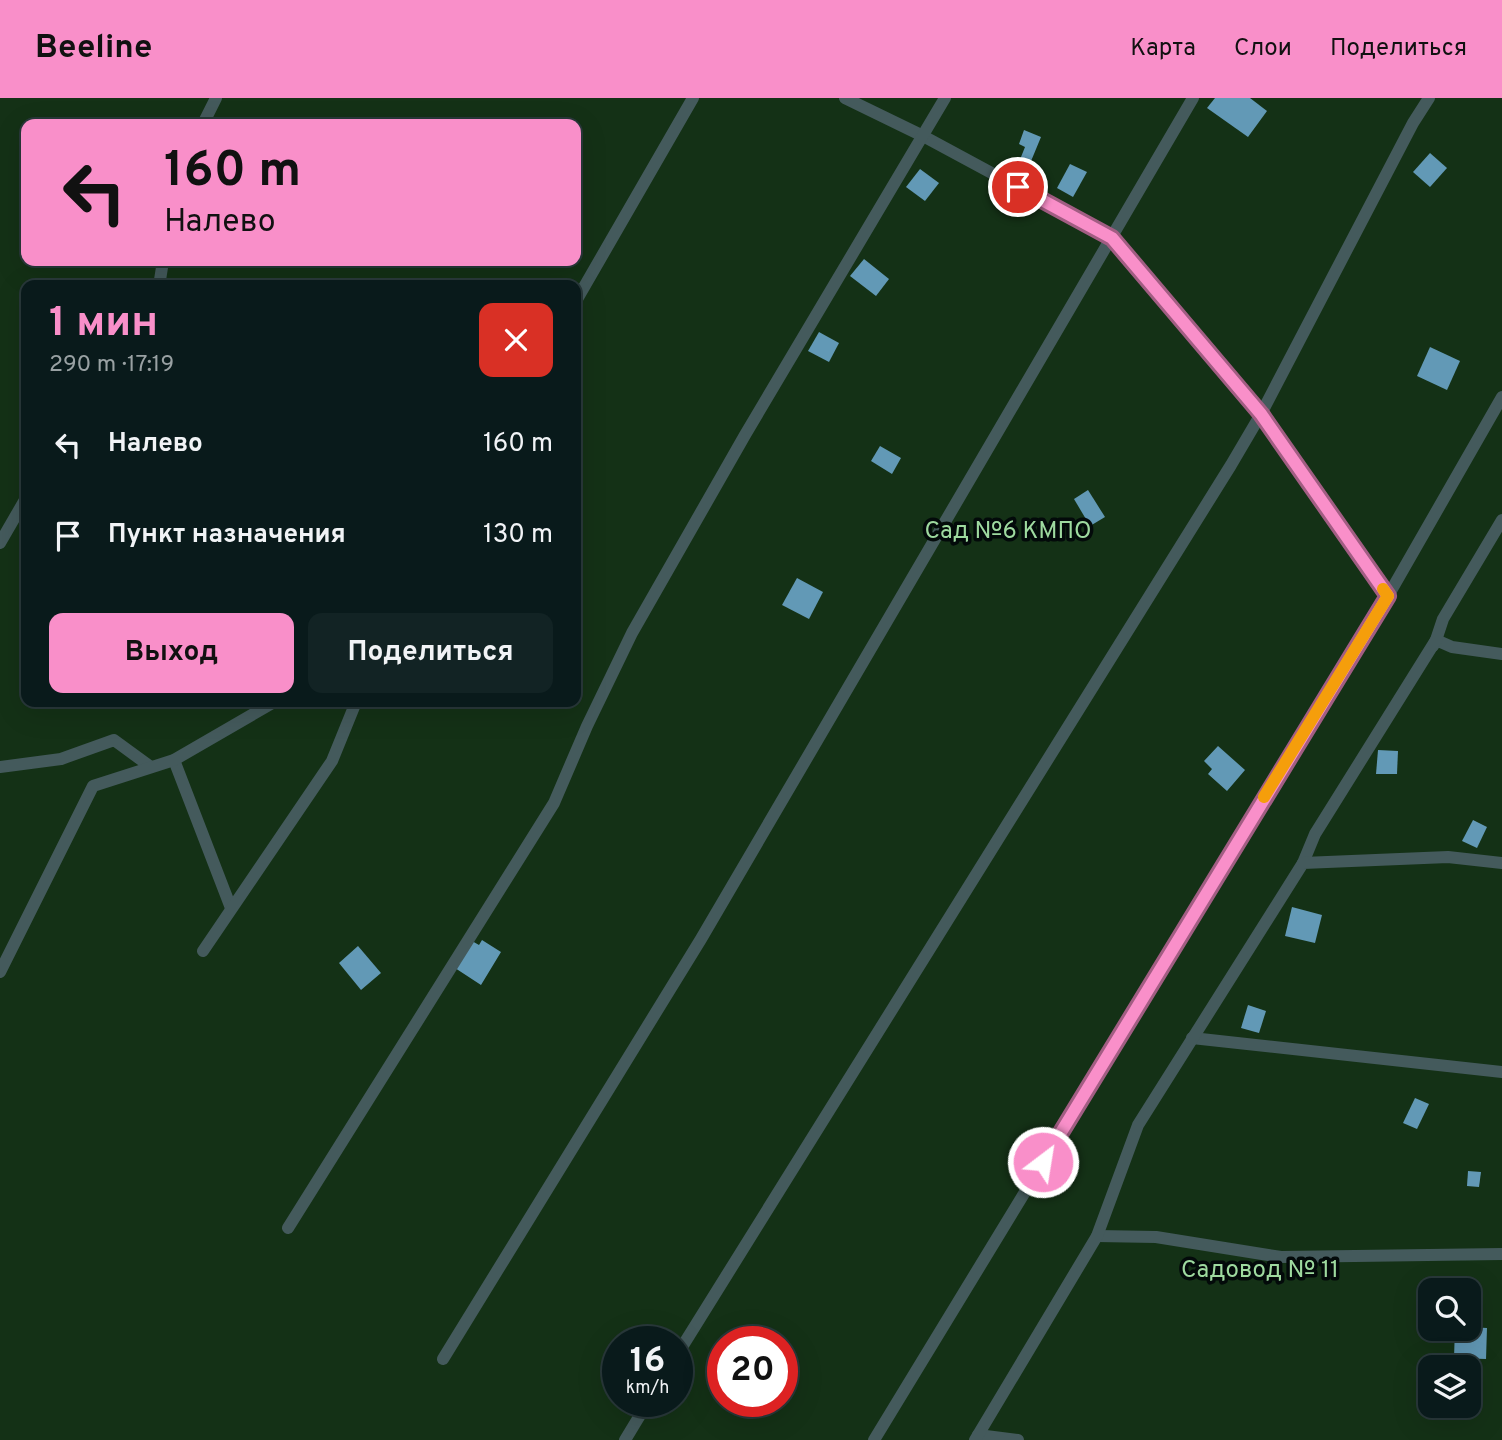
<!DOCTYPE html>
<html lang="ru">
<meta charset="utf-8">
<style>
body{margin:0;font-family:Overpass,sans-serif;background:#122324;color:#f1f3f6;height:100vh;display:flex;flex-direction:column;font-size:26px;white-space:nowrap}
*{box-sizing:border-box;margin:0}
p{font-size:23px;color:#99a1a3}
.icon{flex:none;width:38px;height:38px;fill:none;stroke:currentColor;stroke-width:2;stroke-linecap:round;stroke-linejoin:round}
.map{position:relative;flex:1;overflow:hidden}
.details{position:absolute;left:21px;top:182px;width:560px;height:427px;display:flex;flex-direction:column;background:#091a1b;border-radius:14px;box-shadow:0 7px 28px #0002,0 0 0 2px #29383a}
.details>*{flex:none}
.guide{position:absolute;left:21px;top:21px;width:560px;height:147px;border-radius:14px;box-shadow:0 7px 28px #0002,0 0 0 2px #29383a;background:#f98fc9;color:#111;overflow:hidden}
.tools{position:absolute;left:1418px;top:1180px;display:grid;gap:14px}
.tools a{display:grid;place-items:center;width:63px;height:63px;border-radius:14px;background:#091a1b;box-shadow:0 7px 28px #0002,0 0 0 2px #29383a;font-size:35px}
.speed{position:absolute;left:602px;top:1228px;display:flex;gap:14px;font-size:35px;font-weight:700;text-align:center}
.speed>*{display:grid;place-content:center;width:91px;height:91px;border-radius:50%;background:#091a1b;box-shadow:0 7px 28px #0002,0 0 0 2px #29383a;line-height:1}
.speed small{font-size:18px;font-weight:400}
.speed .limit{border:10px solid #d22;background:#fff;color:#111}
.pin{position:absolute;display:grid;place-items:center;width:60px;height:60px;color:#fff;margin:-30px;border:4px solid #fff;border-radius:50%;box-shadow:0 2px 7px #0007}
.me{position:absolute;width:77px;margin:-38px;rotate:31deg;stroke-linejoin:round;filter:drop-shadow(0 0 5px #0008)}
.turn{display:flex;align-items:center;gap:24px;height:147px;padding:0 28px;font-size:32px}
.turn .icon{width:91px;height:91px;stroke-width:2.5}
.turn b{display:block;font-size:49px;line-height:60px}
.round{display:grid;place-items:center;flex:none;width:74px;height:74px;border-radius:14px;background:#122324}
.summary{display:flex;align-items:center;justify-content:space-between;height:119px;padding:0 28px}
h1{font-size:42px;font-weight:700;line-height:52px;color:#f98fc9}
.button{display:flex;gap:14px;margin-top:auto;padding:14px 28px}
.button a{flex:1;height:80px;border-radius:14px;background:#f98fc9;color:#111;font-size:28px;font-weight:700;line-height:80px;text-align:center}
.button a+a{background:#122324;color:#f1f3f6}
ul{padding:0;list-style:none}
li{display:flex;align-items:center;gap:21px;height:91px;padding:0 28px}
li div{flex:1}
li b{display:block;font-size:26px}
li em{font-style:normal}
header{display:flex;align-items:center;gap:42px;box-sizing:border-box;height:98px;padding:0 35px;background:#f98fc9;color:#111}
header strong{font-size:33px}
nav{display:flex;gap:38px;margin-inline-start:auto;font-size:24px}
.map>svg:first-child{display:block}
.green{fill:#143116;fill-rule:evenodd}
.building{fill:#6299b6}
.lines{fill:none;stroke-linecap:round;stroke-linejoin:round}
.lane{stroke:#445a5c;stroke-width:12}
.route-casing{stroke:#a25d83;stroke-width:18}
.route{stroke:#f98fc9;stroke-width:12}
.slow{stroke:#f59e0b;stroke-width:12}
.labels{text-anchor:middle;stroke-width:7;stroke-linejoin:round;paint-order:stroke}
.park-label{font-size:24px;fill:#9eda9f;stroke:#030a0a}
</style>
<header>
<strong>Beeline</strong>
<nav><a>Карта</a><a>Слои</a><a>Поделиться</a></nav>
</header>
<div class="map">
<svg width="1502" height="1342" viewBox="0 0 1502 1342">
<rect width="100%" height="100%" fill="#0c2224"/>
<path class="green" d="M0 0H1502V1342H0ZM26 26H576V163H26ZM26 187H576V604H26ZM1430 1192H1468V1230H1430ZM618 1244H677V1304H618ZM723 1244H782V1304H723ZM1430 1269H1468V1307H1430Z"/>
<g class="building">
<path d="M1215 0H1250L1267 13 1248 39 1207 10Z"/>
<path d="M1024 32 1041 39 1029 68 1019 64 1025 49 1019 46Z"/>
<path d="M1430 55 1447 70 1430 89 1413 74Z"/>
<path d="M1070 66 1087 74 1073 99 1057 90Z"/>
<path d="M920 71 939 85 925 103 906 89Z"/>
<path d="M864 161 889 181 876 198 850 178Z"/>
<path d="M819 234 839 245 829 264 808 253Z"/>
<path d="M1430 249 1460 263 1447 292 1417 278Z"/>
<path d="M880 348 901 360 892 376 871 363Z"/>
<path d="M1088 392 1105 419 1090 428 1074 401Z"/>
<path d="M797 480 823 494 809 521 782 507Z"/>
<path d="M1218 648 1245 672 1227 693 1208 676 1212 671 1204 663Z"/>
<path d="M1378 652 1398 653 1397 676H1376Z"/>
<path d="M1473 722 1487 729 1477 750 1462 743Z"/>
<path d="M1292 809 1322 817 1315 845 1285 838Z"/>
<path d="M482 842 501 854 481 887 455 870 472 843 479 847Z"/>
<path d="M358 848 381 875 361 892 339 865Z"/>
<path d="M1248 907 1266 913 1259 935 1241 930Z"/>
<path d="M1415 1000 1429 1006 1417 1031 1403 1025Z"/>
<path d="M1468 1073 1481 1074 1479 1089 1467 1088Z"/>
<path d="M1468 1229 1487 1230 1486 1261 1454 1260 1455 1230Z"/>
</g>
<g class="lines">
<g class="lane">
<path d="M845 0 923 38 1112 140 1261 316 1388 498"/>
<path d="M203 26 216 0"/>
<path d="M157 187 160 182 163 163"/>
<path d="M576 203 693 0"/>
<path d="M0 445 26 400"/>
<path d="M1433 548 1436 542 1452 549 1502 556"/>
<path d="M174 662 231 810"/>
<path d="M0 669 61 661 114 642 151 669"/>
<path d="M1303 765 1315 736 1436 542 1443 521 1502 422"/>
<path d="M203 853 332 663 356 604"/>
<path d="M0 874 93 688 174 662 274 604"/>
<path d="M1192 940 1502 974"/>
<path d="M288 1130 554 705 587 628 632 535 745 337 945 0"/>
<path d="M1097 1138 1156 1139 1281 1159 1502 1156"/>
<path d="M677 1257 1231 367 1261 316 1413 25 1429 0"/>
<path d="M443 1261 701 841 1193 0"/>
<path d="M978 1337 1018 1342"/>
<path d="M625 1342 648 1304"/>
<path d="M874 1342 1388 498 1502 299"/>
<path d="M975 1342 1097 1138 1138 1027 1303 765 1448 759 1502 765"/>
</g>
</g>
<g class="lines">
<g class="route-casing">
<path id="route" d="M1018 89 1112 140 1261 316 1388 498 1043 1064"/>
</g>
<use href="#route" class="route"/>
<path class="slow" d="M1264 699 1388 498 1383 491"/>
</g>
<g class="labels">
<g class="park-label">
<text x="1008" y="440">Сад №6 КМПО</text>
<text x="1260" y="1179">Садовод № 11</text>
</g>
</g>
</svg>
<div class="tools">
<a><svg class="icon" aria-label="search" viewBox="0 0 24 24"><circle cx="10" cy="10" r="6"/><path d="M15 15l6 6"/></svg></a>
<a><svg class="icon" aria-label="layers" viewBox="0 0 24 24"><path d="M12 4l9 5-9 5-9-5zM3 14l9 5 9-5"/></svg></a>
</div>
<div class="speed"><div>16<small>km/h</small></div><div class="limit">20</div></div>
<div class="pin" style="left:1018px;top:89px;background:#d93025"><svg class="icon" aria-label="arrive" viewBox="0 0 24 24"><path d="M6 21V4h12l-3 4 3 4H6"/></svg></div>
<svg class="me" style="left:1043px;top:1064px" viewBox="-20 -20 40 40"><circle r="17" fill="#f98fc9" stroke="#fff" stroke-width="3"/><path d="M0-11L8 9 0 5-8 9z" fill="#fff"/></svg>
<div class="guide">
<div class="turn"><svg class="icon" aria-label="left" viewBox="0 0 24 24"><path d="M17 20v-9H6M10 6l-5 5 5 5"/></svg><div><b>160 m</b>Налево</div></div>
</div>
<section class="details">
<div class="summary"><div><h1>1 мин</h1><p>290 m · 17:19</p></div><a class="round" style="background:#d93025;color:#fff"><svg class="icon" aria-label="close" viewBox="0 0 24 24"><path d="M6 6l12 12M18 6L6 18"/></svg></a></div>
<ul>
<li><svg class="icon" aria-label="left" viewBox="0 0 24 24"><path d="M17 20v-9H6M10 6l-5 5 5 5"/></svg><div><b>Налево</b></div><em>160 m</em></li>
<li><svg class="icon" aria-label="arrive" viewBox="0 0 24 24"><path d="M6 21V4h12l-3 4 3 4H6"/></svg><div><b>Пункт назначения</b></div><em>130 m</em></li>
</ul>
<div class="button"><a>Выход</a><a>Поделиться</a></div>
</section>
</div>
